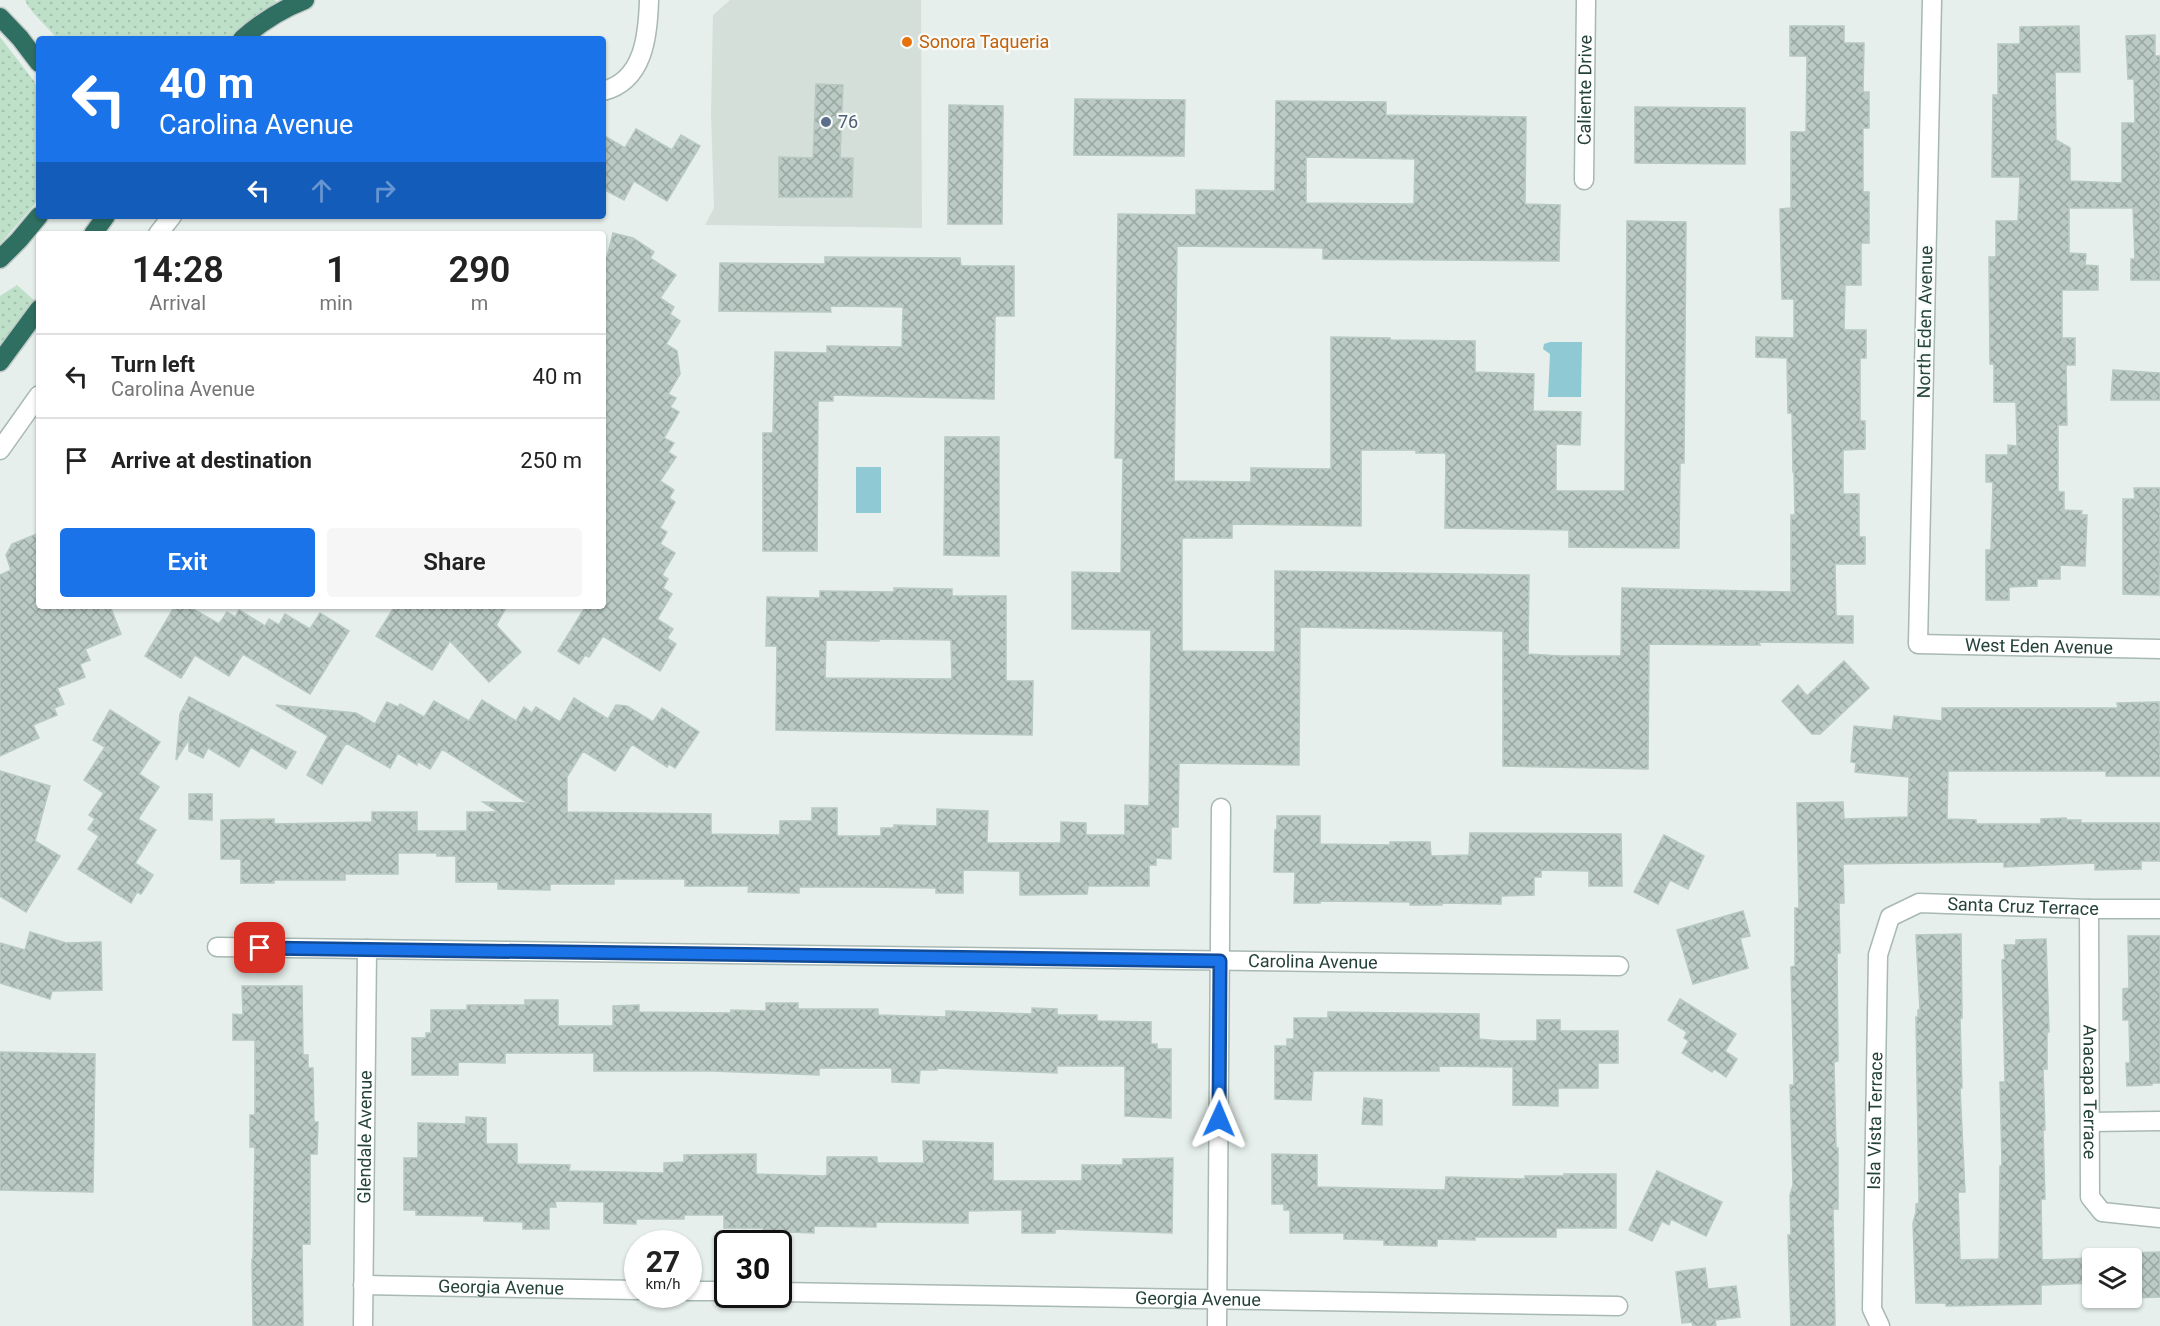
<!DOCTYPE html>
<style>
body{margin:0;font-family:Roboto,sans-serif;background:#f6f6f6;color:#222;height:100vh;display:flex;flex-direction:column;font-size:22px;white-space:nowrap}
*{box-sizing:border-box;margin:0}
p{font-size:20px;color:#767676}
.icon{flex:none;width:33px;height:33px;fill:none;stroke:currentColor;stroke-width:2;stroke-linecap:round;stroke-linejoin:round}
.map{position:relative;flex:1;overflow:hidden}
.drawer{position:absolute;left:36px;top:231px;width:570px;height:378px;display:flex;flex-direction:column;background:#fff;border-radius:6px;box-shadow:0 2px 4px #0004}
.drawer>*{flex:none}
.top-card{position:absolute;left:36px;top:36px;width:570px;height:183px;border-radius:6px;box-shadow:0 2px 4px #0004;background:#1a73e8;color:#fff;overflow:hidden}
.buttons{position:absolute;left:2082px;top:1248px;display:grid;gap:12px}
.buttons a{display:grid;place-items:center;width:60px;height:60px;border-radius:6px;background:#fff;box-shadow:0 2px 4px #0004;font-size:30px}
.speed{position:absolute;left:624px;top:1230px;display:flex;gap:12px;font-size:30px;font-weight:700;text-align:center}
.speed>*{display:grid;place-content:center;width:78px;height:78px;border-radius:50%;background:#fff;box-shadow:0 2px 4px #0004;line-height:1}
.speed small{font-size:15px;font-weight:400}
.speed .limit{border:3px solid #111;border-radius:9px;background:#fff;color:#111}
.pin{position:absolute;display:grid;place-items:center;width:51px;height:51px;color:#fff;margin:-26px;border-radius:12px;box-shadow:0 3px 9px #0006}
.me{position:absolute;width:66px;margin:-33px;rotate:1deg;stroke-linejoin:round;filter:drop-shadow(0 0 4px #0008)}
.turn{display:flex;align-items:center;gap:21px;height:126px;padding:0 24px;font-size:27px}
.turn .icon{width:78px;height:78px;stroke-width:2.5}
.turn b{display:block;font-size:42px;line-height:51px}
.lanes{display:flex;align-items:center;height:57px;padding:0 24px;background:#0003;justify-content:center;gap:30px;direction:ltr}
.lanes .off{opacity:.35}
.eta{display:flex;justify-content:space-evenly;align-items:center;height:102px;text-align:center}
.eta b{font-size:36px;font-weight:600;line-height:42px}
.primary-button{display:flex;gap:12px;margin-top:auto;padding:12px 24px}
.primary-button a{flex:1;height:69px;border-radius:6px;background:#1a73e8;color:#fff;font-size:24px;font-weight:600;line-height:69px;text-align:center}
.primary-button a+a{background:#f6f6f6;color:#222}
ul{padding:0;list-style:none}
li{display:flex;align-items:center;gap:18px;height:84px;padding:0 24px;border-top:2px solid #e0e0e0}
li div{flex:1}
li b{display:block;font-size:22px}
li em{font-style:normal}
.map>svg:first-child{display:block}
.built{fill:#d4dfda}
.grass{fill:url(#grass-dots)}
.water{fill:#8ec9d4}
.building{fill:url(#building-cross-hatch);stroke:#b8c9c2;stroke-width:1.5;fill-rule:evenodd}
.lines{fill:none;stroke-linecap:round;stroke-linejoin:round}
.minor-casing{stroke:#a8b8b2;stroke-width:21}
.tertiary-casing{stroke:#a8b8b2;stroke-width:21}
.motorway-casing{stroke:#c2cac8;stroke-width:21}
.minor{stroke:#fff;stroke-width:18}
.tertiary{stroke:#fff;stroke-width:18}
.motorway{stroke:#2f6f62;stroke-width:18}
.route-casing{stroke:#114b97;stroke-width:15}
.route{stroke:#1a73e8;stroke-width:10}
.food-dot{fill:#e8710a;stroke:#f7fbf9;stroke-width:2}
.service-dot{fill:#5c6f8a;stroke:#f7fbf9;stroke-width:2}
.labels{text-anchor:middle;stroke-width:4.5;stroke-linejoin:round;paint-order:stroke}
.food-label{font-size:18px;fill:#c56008;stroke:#f7fbf9;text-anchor:start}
.street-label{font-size:18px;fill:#24423a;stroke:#f7fbf9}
.service-label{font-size:18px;fill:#4e5e75;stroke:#f7fbf9;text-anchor:start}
</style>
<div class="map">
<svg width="2160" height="1326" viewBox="0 0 2160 1326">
<defs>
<pattern id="grass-dots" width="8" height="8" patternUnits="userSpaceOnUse" patternTransform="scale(1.5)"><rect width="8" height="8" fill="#bfe0c8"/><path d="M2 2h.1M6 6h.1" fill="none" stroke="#a4c1ad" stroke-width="1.8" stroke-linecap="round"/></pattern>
<pattern id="building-cross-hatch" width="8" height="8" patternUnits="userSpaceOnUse" patternTransform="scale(1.5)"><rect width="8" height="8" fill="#bbcac4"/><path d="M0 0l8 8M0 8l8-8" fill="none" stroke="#98a6a0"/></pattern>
</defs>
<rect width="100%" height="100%" fill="#e6efeb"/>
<path class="built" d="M730 0H921L922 228 705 225 714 208 711 113 713 15Z"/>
<g class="grass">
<path d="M25 0H275L277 4 230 39H57C48 26 30 13 25 0Z"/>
<path d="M0 37 34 81 39 92V196L34 205 0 244Z"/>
<path d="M17 285 35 301 0 351V296Z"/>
</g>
<g class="water">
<path d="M1550 342H1582L1581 397H1548L1550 354 1543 349 1544 344Z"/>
<rect x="856" y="467" width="25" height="46"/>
</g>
<g class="building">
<path d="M1790 26H1844V43H1864L1863 92H1869V128H1863V192H1869V243H1861V285H1845L1844 330H1866V358H1860V421H1865V449L1843 450V494H1859V537H1865V564H1835L1836 616H1853V643L1758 642 1760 645H1732L1649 644 1648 769 1503 766V631L1300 627 1299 765 1179 763 1178 827H1171V859L1156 858V865H1149V886H1088L1087 894 1020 895V871L963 870V893H936V888L864 887H799V893L748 892 749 886H685V879H614V884H550V890L498 889V882H456V856H437V853H398V874H345V880H274V883H241V859H221V820L274 819V824L372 822V812H417V831H467V812H498L483 802 528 803 442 749 430 769 417 761V765L398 753 390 768 346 743 322 784 307 775 328 736 276 705 356 713 375 724 387 702 398 707 400 704 424 717 434 701 469 721 482 700 516 721 524 707 532 713 536 707 560 722 574 698 608 719 616 705 627 706 653 722 662 708 699 732 675 768 669 764 667 767 632 744 615 771 583 751 567 777V812L711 814V834L780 835V821H812V808H837V836H881V828H894V825L937 826V809L988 811 987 843H1061V822L1086 823V835H1125V805L1149 806 1151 630 1072 629V572L1121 573 1123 458H1115L1118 214 1196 215V190L1275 191 1276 101 1386 102V115L1526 117 1525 204 1560 205 1559 261 1323 259V248L1177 246 1174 481 1251 482V468L1331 469V337L1390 338V340L1475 341V372L1534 374 1533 411 1581 412 1580 445 1556 444V491H1625L1627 221 1686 222 1684 463H1680L1679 548 1569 547V530L1445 528 1446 453H1416V450H1361V526L1232 524V538H1182V651L1275 652V571L1529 575 1528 654 1562 656H1621L1622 588 1791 592V515H1795L1794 472H1793L1792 413H1788L1787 358 1756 357V337L1794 338V299H1782L1780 209 1791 208V132H1806L1807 56H1790ZM1306 157 1415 159 1414 204 1306 203Z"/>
<path d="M2079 26 2080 72H2055L2056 140 2070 148V181L2122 183V123H2135L2134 79H2128L2126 36 2155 35V56H2160V280H2131V259H2135L2133 208H2069V253L2086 254 2085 265 2098 266V290H2062V338H2075V365H2066L2067 425H2058V492H2064V510L2082 511 2081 515H2087L2085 566 2060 565V579H2037V586L2009 587V600H1986V550H1991L1993 482H1986V455H2008V445L2017 446 2016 402H1994V364H1990L1989 257H1996V221H2018L2020 177H1992L1993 95H1998V44H2020V27Z"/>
<path d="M816 84 843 85 840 158H853L852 197H779V157L813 158Z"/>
<path d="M1075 99 1185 100 1184 156 1074 155Z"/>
<path d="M949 105 1003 106 1002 224H948Z"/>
<path d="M1635 107 1745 108V164L1635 163Z"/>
<path d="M636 129 672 150 681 135 700 146 667 201 634 181 624 200 603 189V135L625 148Z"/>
<path d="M613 233 633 238 654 252 650 258 676 275 660 298 674 307 670 314 680 321 666 344 677 351 680 374 668 394 676 398 670 407 679 412 664 438 674 443 668 452 676 457 660 481 674 490 669 498 675 502 660 528 667 532 660 544 675 553 662 575 668 579 663 588 672 594 657 619 673 629 667 638 676 644 660 671 603 636 589 657 585 655 579 664 558 651 586 606H603V255L607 257Z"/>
<path d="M825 257 960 258 961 266H1014V316H995L994 399 833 395V401H818L817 551H763V433H773L775 352 827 353V346L902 347 903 307 830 306 831 312 719 311 720 263 825 264Z"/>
<path d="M2113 370 2160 373V400H2111Z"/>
<path d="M945 437H999V556L944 555Z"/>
<path d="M2134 488H2160L2159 595 2123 594V499H2135Z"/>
<path d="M39 533V606H110L121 634 85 649 90 660 80 664 85 677 57 688 64 704 54 708 57 715 33 725 39 738 0 756V575L11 570 6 555 12 544Z"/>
<path d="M894 588 952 589V596H1006V681H1033L1032 735 776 730 777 646H766L767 597 820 598V591L894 592ZM879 639 951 640 952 679 825 678 826 640 879 641Z"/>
<path d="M175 606H188L219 624 227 612 235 617 239 610 265 626 269 619 279 625 285 614 310 629 320 613 349 631 310 694 243 654 229 676 195 655 181 678 145 656Z"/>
<path d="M395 606H507L496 625 521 652 489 682 450 641 432 670 376 636Z"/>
<path d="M1844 661 1869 688 1820 734H1812L1782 701 1798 685 1807 696Z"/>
<path d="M189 697 296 752 286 769 251 747 239 767 208 748 203 758 189 751V739L176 760 180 714Z"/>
<path d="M2159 702 2160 776H2106V771H1948L1947 819 1976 820V824H2041V819L2066 818 2067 820H2081V823H2160V861H2141V869L2095 870V863L2004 867V862L1843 864 1844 903H1839L1840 953H1837L1838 1061 1834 1062 1836 1148H1838V1209H1833L1835 1326H1791L1788 1235H1791L1790 1195 1793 1185 1790 1085H1794L1791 967 1795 966V908H1799L1797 803 1843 802 1844 819 1908 817 1909 777 1855 772 1856 763 1851 762 1854 726 1892 730 1894 716 1942 721V708H2118L2117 703Z"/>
<path d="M110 710 160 742 139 774 159 787 138 819 156 830 135 863 153 875 141 894 137 892 131 903 78 869 99 836 88 829 95 819 89 815 104 793 84 780 105 747 93 740Z"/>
<path d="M0 771 50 786 35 841 60 856 26 912 0 896Z"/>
<path d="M189 794H212V820L189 819Z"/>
<path d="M1277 816H1320V844L1390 845V842H1430L1431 856 1469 855 1470 833 1621 834 1622 886H1589V871L1541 870V877H1534V895L1501 896V904L1442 903V905H1410V902L1320 901V903H1294L1295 872H1274L1275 830H1277Z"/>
<path d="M1664 835 1704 856 1688 889 1670 880 1658 904 1634 892Z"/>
<path d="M1743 911 1750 936 1740 938 1748 968 1693 984 1677 930Z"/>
<path d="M30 932 66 943 101 942 102 990 52 991 50 999 0 983V943L25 950Z"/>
<path d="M1961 934 1962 1018H1960L1962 1088H1960L1965 1192H1958L1960 1260 1999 1259 2000 1166H2002L2000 1082H2005L2002 960 2005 959 2004 945H2016V940L2046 939 2049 1032H2047V1069H2043L2045 1130H2043L2045 1199H2041L2042 1260 2092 1258V1283L2041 1285V1304L1946 1306V1303H1916L1913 1223 1916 1212V1204L1919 1203 1916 1017H1918V1010H1920L1916 935Z"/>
<path d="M2128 936H2160V1083H2152V1085L2127 1086 2126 1063H2130L2129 1020H2123V989L2129 988Z"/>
<path d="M242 986H302L303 1055H308V1068H313L314 1122H318L317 1154H310V1244H302L303 1326H253L252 1259H253L255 1147H250V1115H255V1040H233V1014L243 1015Z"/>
<path d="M1680 999 1736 1034 1725 1051 1737 1059 1726 1077 1714 1069 1712 1072 1682 1053 1689 1041 1684 1038 1687 1032 1668 1020Z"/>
<path d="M525 1000H558V1026H613V1006L639 1005V1012L731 1013V1010L766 1011V1003H798V1009H878V1015L946 1017V1011L1032 1014V1008L1057 1009V1015H1097V1021L1151 1022V1044H1157V1049H1171V1118L1125 1116V1066H1057V1073L937 1068V1070H920L919 1083 892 1082V1068H819V1075L713 1071H594V1053H505V1063L458 1062V1075H412V1038H426V1033H431V1010H467V1005H525Z"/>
<path d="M1328 1012 1479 1014V1039L1499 1041H1537V1020H1560V1031H1618V1063H1598V1088H1558V1106L1513 1105V1067L1439 1066V1071H1313L1311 1100 1275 1099V1046H1287V1039H1294V1018H1328Z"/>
<path d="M0 1052 95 1054 93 1192 0 1190Z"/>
<path d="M1364 1098 1382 1100V1125L1362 1124Z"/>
<path d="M466 1117 486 1118V1144H517V1164L570 1165 569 1171 664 1173V1163L684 1162V1155L756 1154V1174L824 1176 827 1175V1157H877V1163H924L923 1141 993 1143V1181H1082V1165H1123V1159L1173 1158 1172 1233 1055 1229V1233H1022V1210L968 1211V1223L876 1222V1227L814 1226V1233L763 1231V1228H724V1215H684V1219H636V1224L604 1223V1202L555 1201 556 1207H549V1229H523V1222L484 1221V1216L416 1215V1210H404V1158H418V1123L466 1124Z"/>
<path d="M1272 1154 1317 1155V1187L1445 1190 1446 1177 1525 1179V1176H1564V1174H1616V1228H1556V1237H1475V1240L1437 1239V1246L1384 1245V1240L1344 1239V1233H1290V1210H1284V1204H1272Z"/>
<path d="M1657 1171 1722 1202 1706 1236 1671 1219 1669 1225 1662 1221 1652 1241 1629 1230Z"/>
<path d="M2160 1252V1297L2132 1298V1253Z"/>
<path d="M1705 1268 1708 1289 1736 1286 1740 1317 1715 1320 1716 1326H1693L1692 1322 1682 1323 1676 1272Z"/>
</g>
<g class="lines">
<g class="minor-casing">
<g id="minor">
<path id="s1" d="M1932 0 1918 644 2160 649"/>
<path id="s2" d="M1584 180 1586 0"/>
<path id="s3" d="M2089 909 2090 1197 2102 1212 2160 1218"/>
<path id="s4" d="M217 947 1619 966"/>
<path d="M2090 1122 2160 1121"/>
<path id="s5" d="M363 1285 638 1290"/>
<path d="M688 1291H728"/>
<path id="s6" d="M778 1292 1618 1306"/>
<path id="s7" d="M363 1326 367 949"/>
<path d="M1217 1326 1221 808"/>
<path id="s8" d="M1880 1326 1872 1309 1878 955 1890 917 1919 903 2089 909H2160"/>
</g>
</g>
<g class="tertiary-casing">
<g id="tertiary">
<path d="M603 91C644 81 648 35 649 0"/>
<path d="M158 234 172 216"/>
<path d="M0 450 39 395"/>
</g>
</g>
<g class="motorway-casing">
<g id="motorway">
<path d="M0 17 20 38 39 63"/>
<path d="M242 39C260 23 282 9 305 0"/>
<path d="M93 234 106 216"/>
<path d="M0 259 19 240 39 216"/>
<path d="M0 362 39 309"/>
</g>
</g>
<use href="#minor" class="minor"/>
<use href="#tertiary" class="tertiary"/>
<use href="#motorway" class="motorway"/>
</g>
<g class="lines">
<g class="route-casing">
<path id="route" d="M260 948 1220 961 1219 1119"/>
</g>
<use href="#route" class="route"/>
</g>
<circle class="food-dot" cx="907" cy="42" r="6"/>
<circle class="service-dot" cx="826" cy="122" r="6"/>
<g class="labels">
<g class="food-label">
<text x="919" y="48">Sonora Taqueria</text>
</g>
<g class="street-label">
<text dy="6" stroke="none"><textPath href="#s2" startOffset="90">Caliente Drive</textPath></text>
<text transform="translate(1925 322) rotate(-89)" y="6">North Eden Avenue</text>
<text dy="6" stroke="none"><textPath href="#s1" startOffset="765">West Eden Avenue</textPath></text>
<text dy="6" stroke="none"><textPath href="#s8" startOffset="549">Santa Cruz Terrace</textPath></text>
<text dy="6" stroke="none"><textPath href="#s4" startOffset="1096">Carolina Avenue</textPath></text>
<text dy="6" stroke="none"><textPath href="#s3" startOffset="183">Anacapa Terrace</textPath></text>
<text dy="6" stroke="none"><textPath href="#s8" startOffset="207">Isla Vista Terrace</textPath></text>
<text dy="6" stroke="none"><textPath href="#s7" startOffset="189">Glendale Avenue</textPath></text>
<text dy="6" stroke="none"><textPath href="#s5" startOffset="138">Georgia Avenue</textPath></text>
<text dy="6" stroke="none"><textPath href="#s6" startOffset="420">Georgia Avenue</textPath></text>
</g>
<g class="service-label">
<text x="838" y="128">76</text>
</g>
</g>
</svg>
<div class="buttons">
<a><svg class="icon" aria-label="layers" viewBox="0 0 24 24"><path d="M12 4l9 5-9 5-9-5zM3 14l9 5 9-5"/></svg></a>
</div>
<div class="speed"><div>27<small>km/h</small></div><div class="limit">30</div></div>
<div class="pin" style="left:260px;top:948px;background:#d93025"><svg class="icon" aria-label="arrive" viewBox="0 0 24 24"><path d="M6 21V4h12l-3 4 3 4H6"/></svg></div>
<svg class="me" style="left:1219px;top:1119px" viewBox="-20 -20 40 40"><path d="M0-17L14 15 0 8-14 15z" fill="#1a73e8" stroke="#fff" stroke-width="4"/></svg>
<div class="top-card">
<div class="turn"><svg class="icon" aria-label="left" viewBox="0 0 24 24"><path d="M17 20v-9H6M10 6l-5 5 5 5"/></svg><div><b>40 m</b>Carolina Avenue</div></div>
<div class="lanes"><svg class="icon" aria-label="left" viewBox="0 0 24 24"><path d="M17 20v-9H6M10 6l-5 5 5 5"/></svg><svg class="icon off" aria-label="ahead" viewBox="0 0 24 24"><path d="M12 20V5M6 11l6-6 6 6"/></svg><svg class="icon off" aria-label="right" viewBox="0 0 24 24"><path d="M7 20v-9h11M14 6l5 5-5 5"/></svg></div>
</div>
<section class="drawer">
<div class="eta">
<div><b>14:28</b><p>Arrival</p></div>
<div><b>1</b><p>min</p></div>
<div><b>290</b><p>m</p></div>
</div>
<ul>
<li><svg class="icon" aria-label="left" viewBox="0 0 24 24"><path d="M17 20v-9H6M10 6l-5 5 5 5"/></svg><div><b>Turn left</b><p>Carolina Avenue</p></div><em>40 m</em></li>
<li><svg class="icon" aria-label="arrive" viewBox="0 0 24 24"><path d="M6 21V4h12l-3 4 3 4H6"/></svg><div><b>Arrive at destination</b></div><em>250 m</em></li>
</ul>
<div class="primary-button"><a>Exit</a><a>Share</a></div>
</section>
</div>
